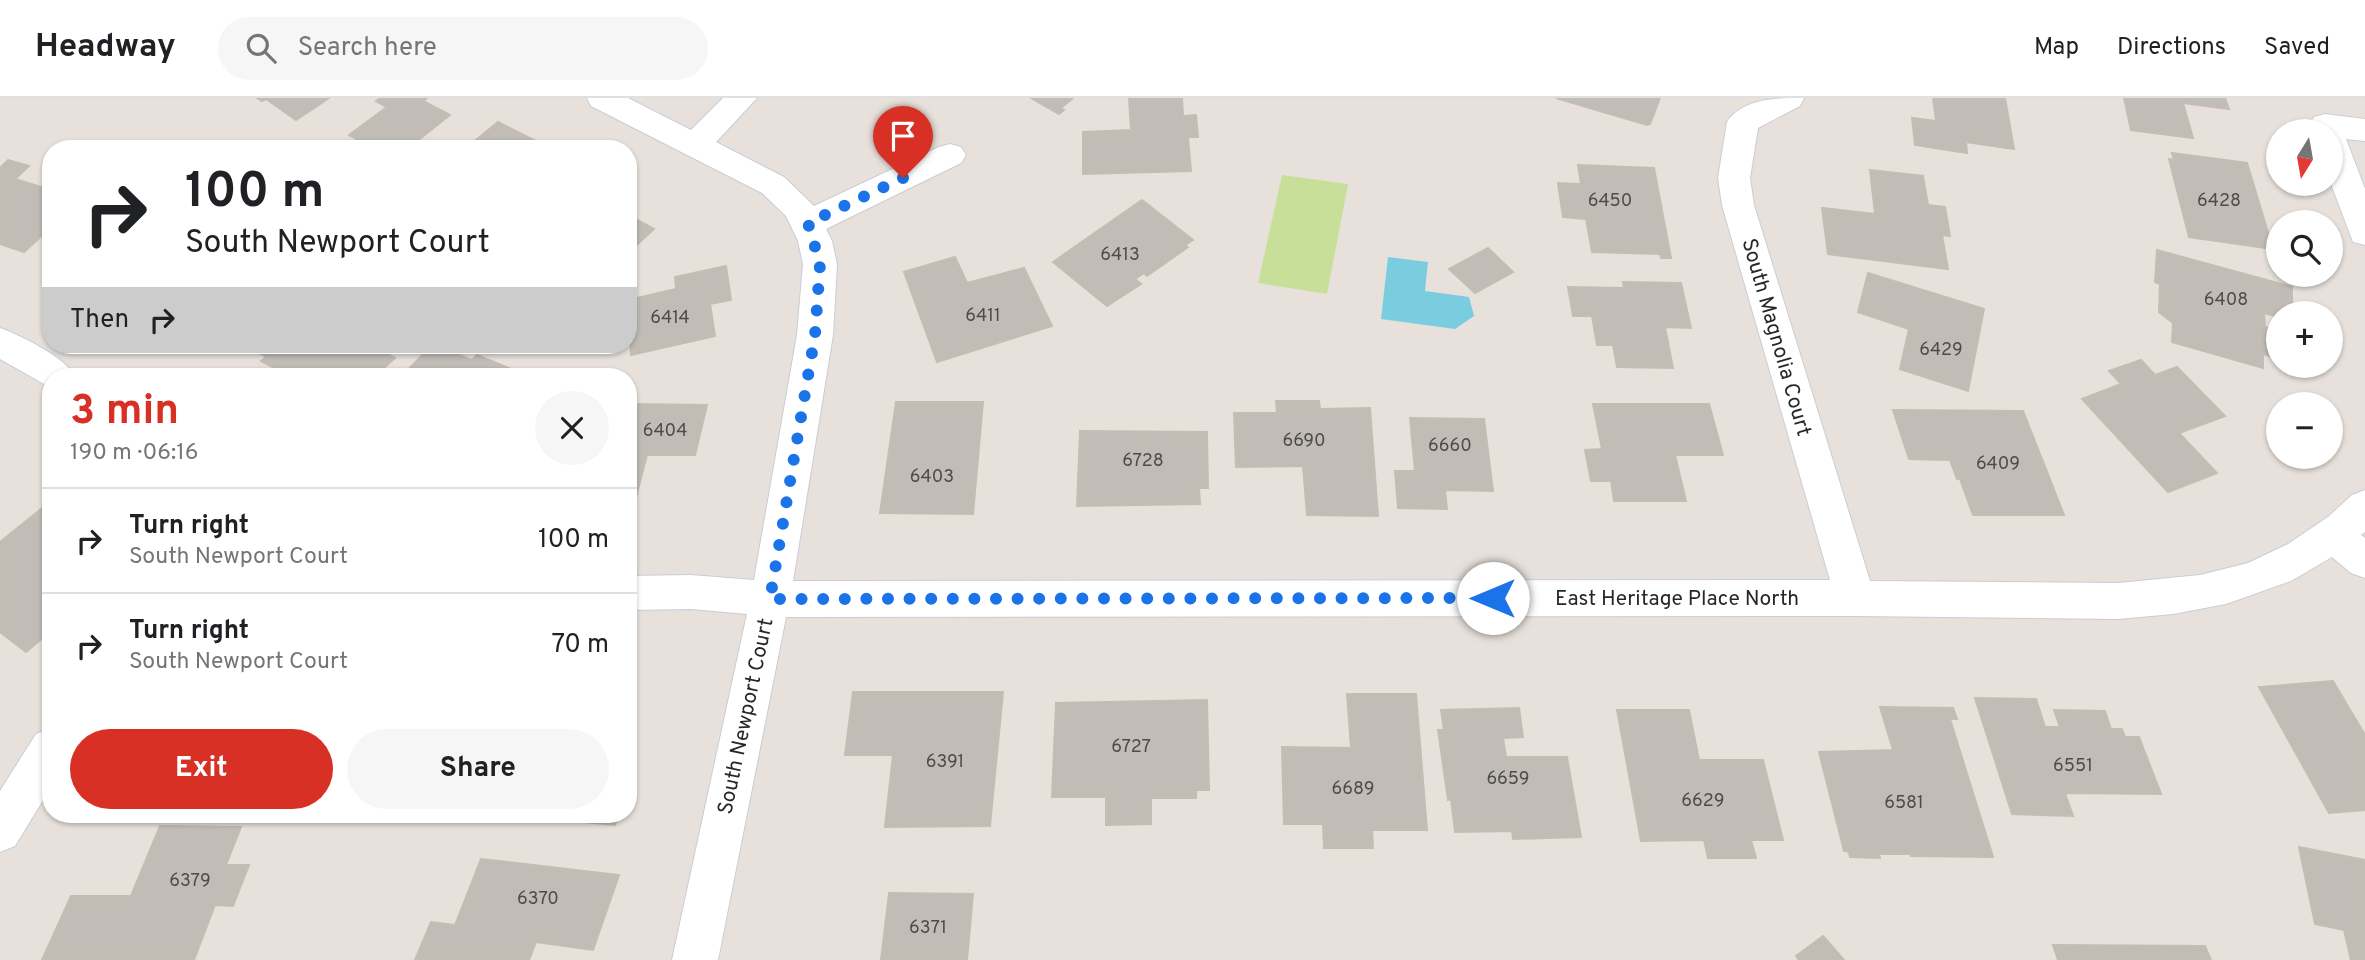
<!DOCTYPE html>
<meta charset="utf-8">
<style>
body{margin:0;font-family:Overpass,sans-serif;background:#f6f6f6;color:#202124;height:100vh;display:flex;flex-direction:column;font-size:26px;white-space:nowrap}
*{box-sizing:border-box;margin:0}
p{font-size:23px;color:#757577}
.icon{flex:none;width:38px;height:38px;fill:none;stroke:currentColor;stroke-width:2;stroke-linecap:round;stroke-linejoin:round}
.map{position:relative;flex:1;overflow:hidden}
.panel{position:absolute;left:42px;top:270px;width:595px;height:455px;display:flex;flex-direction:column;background:#fff;border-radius:28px;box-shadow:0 2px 5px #0004}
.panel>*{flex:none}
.guide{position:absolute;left:42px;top:42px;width:595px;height:214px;border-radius:28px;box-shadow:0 2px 5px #0004;background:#fff;color:#202124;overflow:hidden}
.needle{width:46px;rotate:191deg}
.fabs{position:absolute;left:2266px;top:21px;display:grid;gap:14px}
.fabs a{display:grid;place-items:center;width:77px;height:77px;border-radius:50%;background:#fff;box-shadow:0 2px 5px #0004;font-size:35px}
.pin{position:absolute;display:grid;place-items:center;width:60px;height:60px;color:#fff;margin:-72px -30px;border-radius:50% 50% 50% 0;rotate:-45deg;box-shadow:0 0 7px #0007}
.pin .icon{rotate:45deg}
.me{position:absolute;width:77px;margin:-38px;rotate:270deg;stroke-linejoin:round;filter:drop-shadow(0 0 5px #0008)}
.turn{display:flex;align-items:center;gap:24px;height:147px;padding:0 28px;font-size:32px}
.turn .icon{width:91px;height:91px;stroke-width:2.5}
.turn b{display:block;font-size:49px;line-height:60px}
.then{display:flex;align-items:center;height:66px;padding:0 28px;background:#0003;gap:14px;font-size:26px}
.round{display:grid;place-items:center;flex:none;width:74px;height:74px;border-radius:37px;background:#f6f6f6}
.overview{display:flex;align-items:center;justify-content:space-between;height:119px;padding:0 28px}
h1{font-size:42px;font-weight:700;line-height:52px;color:#d93025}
.action{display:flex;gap:14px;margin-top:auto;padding:14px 28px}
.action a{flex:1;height:80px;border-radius:42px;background:#d93025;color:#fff;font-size:28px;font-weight:700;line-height:80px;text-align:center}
.action a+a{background:#f6f6f6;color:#202124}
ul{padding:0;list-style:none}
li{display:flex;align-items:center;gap:21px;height:105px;padding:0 28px;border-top:2px solid #e0e0e0}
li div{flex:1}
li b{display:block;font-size:26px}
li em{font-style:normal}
header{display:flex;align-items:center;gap:42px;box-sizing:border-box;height:98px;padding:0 35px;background:#fff;border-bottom:2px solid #e0e0e0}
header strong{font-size:33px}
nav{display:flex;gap:38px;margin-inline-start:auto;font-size:24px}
.search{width:490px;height:63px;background:#f6f6f6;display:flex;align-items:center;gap:18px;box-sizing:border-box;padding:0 24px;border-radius:38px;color:#757577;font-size:26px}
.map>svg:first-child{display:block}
.pitch{fill:#c8df9a}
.water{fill:#79cddf}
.building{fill:#c1bcb6;stroke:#c3bdb5;stroke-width:2}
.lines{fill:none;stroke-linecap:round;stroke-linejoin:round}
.minor-casing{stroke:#c9cdd8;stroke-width:2}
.minor{fill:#fff;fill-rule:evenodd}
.route{stroke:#1a73e8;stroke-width:12;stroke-dasharray:0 21.6}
.labels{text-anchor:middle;stroke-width:6;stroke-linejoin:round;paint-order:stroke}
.number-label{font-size:18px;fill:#4e4c4b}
.street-label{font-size:21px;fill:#272727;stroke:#fff}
</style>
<header>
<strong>Headway</strong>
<div class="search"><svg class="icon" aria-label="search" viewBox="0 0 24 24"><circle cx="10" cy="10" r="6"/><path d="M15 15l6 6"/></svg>Search here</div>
<nav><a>Map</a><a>Directions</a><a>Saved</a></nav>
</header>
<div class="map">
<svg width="2365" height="862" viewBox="0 0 2365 862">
<rect width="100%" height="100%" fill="#e8e1db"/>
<path class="pitch" d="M1282 77 1348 86 1327 196 1258 185Z"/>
<path class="water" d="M1388 159 1428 164 1425 193 1469 199 1474 218 1455 231 1381 221Z"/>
<g class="building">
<path d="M257 0H329L296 22 266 1 262 3Z"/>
<path d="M380 0H427L423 3 450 17 407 51H375L349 37 387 9 376 3Z"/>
<path d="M1031 0H1073L1061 10 1064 12 1059 16Z"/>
<path d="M1129 0H1182L1183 18 1196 17 1198 39H1188L1191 73 1083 76V34L1131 32Z"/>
<path d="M1556 0H1660L1650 26 1647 27Z"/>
<path d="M1933 0H2005L2014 51 1966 44 1967 55 1915 47 1912 20 1936 23Z"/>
<path d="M2124 0H2225L2229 11 2183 5 2193 40 2131 32Z"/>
<path d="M498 24 542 46 537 51H465Z"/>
<path d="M2172 55 2247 65 2273 151 2189 139 2169 61 2174 62Z"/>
<path d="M8 62 29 68 15 81 51 92V129L24 154 0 146V70Z"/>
<path d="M1578 67 1654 70 1671 160H1661L1660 156 1592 154 1586 121 1563 119 1558 85 1581 86Z"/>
<path d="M1870 72 1923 78 1928 107 1945 109 1950 138 1942 137 1948 171 1828 156 1822 110 1875 116Z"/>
<path d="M1142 102 1193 142 1185 147 1188 149 1147 178 1144 175 1135 181 1141 186 1107 208 1053 164Z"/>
<path d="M628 117 654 131 628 155Z"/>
<path d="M1488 150 1513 174 1475 195 1449 171Z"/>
<path d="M2157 152 2292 189V215H2278V219L2264 215 2265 229 2278 233V260L2263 256V270L2172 244 2173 225 2159 214 2160 186 2155 184Z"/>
<path d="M955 159 967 185 1024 170 1052 228 937 264 904 174Z"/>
<path d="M726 168 731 202 710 206 715 238 631 257 628 202 676 191 675 179Z"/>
<path d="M1868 175 1984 211 1968 293 1900 271 1909 231 1858 214Z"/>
<path d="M1623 184 1681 185 1691 230 1665 229 1673 270 1617 269 1613 247H1597L1592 218H1573L1568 189 1624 190Z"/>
<path d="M264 247H370L395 260 375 278H289L284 275 289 272 287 270 282 274 261 263 266 259 256 253Z"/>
<path d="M432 247 472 262 477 257 511 271 509 274 514 277 402 278Z"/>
<path d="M2141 262 2155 277 2177 269 2225 318 2179 335 2217 375 2168 394 2082 301 2121 286 2109 273Z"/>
<path d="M1276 303H1319L1320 311 1370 310 1378 418 1307 417 1303 368 1236 369 1234 315H1277Z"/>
<path d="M896 304H983L973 416 880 415Z"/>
<path d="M628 306 707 307 695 357H647L635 403H628Z"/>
<path d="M1593 306H1709L1723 357H1675L1686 403H1614L1611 383H1591L1585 352 1602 351Z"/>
<path d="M1893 312 2023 313 2064 417H1973L1960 381H1957L1950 362 1909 361Z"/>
<path d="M1410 320 1484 321 1493 393 1445 392 1447 411 1398 410 1395 373H1415Z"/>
<path d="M1080 333 1207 334 1208 390H1199L1200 406 1077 408Z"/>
<path d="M51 403V533L26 554 0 534V444Z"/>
<path d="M2333 583 2365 637V712L2329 715 2259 589Z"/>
<path d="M853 594H1003L990 728 885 729 893 657H845Z"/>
<path d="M1347 596H1416L1427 732H1372L1373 750H1324L1323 726H1284L1282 649 1351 650Z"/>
<path d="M1975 600 2036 601 2045 629H2060L2054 612 2105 613 2111 631H2122L2125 639H2139L2161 696 2065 695 2073 718 2012 716Z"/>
<path d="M1207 602 1209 692H1196V700H1151V726L1106 727V692L1105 699H1052L1056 605Z"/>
<path d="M1880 609 1953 610 1957 621H1950L1993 759 1911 758V756H1879L1880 760 1850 759 1849 754 1844 753 1819 654 1893 652Z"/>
<path d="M1519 610 1523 639 1503 640 1506 659H1567L1581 739 1513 741 1512 733 1455 734 1451 701 1448 702 1438 632H1444L1441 612Z"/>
<path d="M1617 612H1689L1699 662H1763L1783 742H1751L1756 760H1708L1704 742 1641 743Z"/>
<path d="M497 716H619L615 727Z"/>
<path d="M160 728 241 729 226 767H249L233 808 215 807 194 862H42L71 798H131Z"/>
<path d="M2299 749 2365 762V862H2351L2344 832 2315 826Z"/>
<path d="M481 761 619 777 593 852 536 844 529 862H415L431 824 455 827Z"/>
<path d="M889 795 973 796 967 862H881Z"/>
<path d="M1823 838 1844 862H1799L1796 858Z"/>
<path d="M2053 847 2205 848 2211 862H2058Z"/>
</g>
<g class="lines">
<g class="minor-casing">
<g id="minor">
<path d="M587 0H628L691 32 723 0H757L716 44 784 79 814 108 939 49 950 46 961 49 966 57 961 65 826 131 832 143 837 166 833 237 793 483 1830 482 1722 107 1718 80 1727 24C1743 0 1778 0 1804 0L1800 8 1758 30 1750 80 1754 107 1870 483 2118 485 2200 477 2248 465 2288 446 2328 419 2352 397 2365 392V434L2361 437 2365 440V480L2351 475 2332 459 2291 483 2226 506 2173 516 2118 521 1855 518 786 519 718 862H672L747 516 691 511 628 512V478L691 477 754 482 797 237 803 166 798 143 786 118 762 95 591 8Z"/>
<path d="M2325 16 2365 21V43L2346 41 2365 91V147L2353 144 2331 86V33H2313L2309 27 2314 19Z"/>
<path d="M0 230C20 237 66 260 75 278H51V290L0 261Z"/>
<path d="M51 630V689L15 748 0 754V693L36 636Z"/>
</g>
</g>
<use href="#minor" class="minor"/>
</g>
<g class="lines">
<path class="route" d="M903 80 808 125 820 166 815 237 770 501 1493 500"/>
</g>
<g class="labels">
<g class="number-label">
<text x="1610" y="108">6450</text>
<text x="2219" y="108">6428</text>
<text x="1120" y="162">6413</text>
<text x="2226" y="207">6408</text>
<text x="983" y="223">6411</text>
<text x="670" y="225">6414</text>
<text x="1941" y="257">6429</text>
<text x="665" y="338">6404</text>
<text x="1304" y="348">6690</text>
<text x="1450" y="353">6660</text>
<text x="1143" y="368">6728</text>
<text x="1998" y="371">6409</text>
<text x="932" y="384">6403</text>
<text x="1131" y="654">6727</text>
<text x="945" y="669">6391</text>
<text x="2073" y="673">6551</text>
<text x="1508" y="686">6659</text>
<text x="1353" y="696">6689</text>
<text x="1703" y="708">6629</text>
<text x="1904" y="710">6581</text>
<text x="190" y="788">6379</text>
<text x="538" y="806">6370</text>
<text x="928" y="835">6371</text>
</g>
<g class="street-label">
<text transform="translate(1777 239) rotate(74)" y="7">South Magnolia Court</text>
<text x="1677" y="507">East Heritage Place North</text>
<text transform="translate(745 618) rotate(-78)" y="7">South Newport Court</text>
</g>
</g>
</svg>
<div class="fabs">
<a><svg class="needle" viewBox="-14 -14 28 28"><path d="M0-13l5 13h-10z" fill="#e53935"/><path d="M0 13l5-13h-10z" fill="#757577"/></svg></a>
<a><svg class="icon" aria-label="search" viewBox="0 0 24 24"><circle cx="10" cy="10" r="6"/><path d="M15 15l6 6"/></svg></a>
<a>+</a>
<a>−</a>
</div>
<div class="pin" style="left:903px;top:80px;background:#d93025"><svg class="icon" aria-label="arrive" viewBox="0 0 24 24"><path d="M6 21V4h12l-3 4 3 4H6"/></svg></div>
<svg class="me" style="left:1493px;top:500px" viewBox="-20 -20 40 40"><circle r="19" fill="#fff"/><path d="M0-13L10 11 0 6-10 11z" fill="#1a73e8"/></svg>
<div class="guide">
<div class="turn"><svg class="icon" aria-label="right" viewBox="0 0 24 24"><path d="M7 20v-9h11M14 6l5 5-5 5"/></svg><div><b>100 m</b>South Newport Court</div></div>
<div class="then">Then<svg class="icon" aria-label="right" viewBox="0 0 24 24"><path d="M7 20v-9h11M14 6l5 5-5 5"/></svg></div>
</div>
<section class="panel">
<div class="overview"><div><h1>3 min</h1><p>190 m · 06:16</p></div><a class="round"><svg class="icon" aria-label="close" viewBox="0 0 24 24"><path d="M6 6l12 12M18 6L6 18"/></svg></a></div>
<ul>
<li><svg class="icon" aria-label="right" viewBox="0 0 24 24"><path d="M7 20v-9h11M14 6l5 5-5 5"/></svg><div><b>Turn right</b><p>South Newport Court</p></div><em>100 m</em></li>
<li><svg class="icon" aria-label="right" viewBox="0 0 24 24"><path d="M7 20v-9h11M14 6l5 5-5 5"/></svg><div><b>Turn right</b><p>South Newport Court</p></div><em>70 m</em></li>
</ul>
<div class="action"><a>Exit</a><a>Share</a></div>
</section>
</div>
